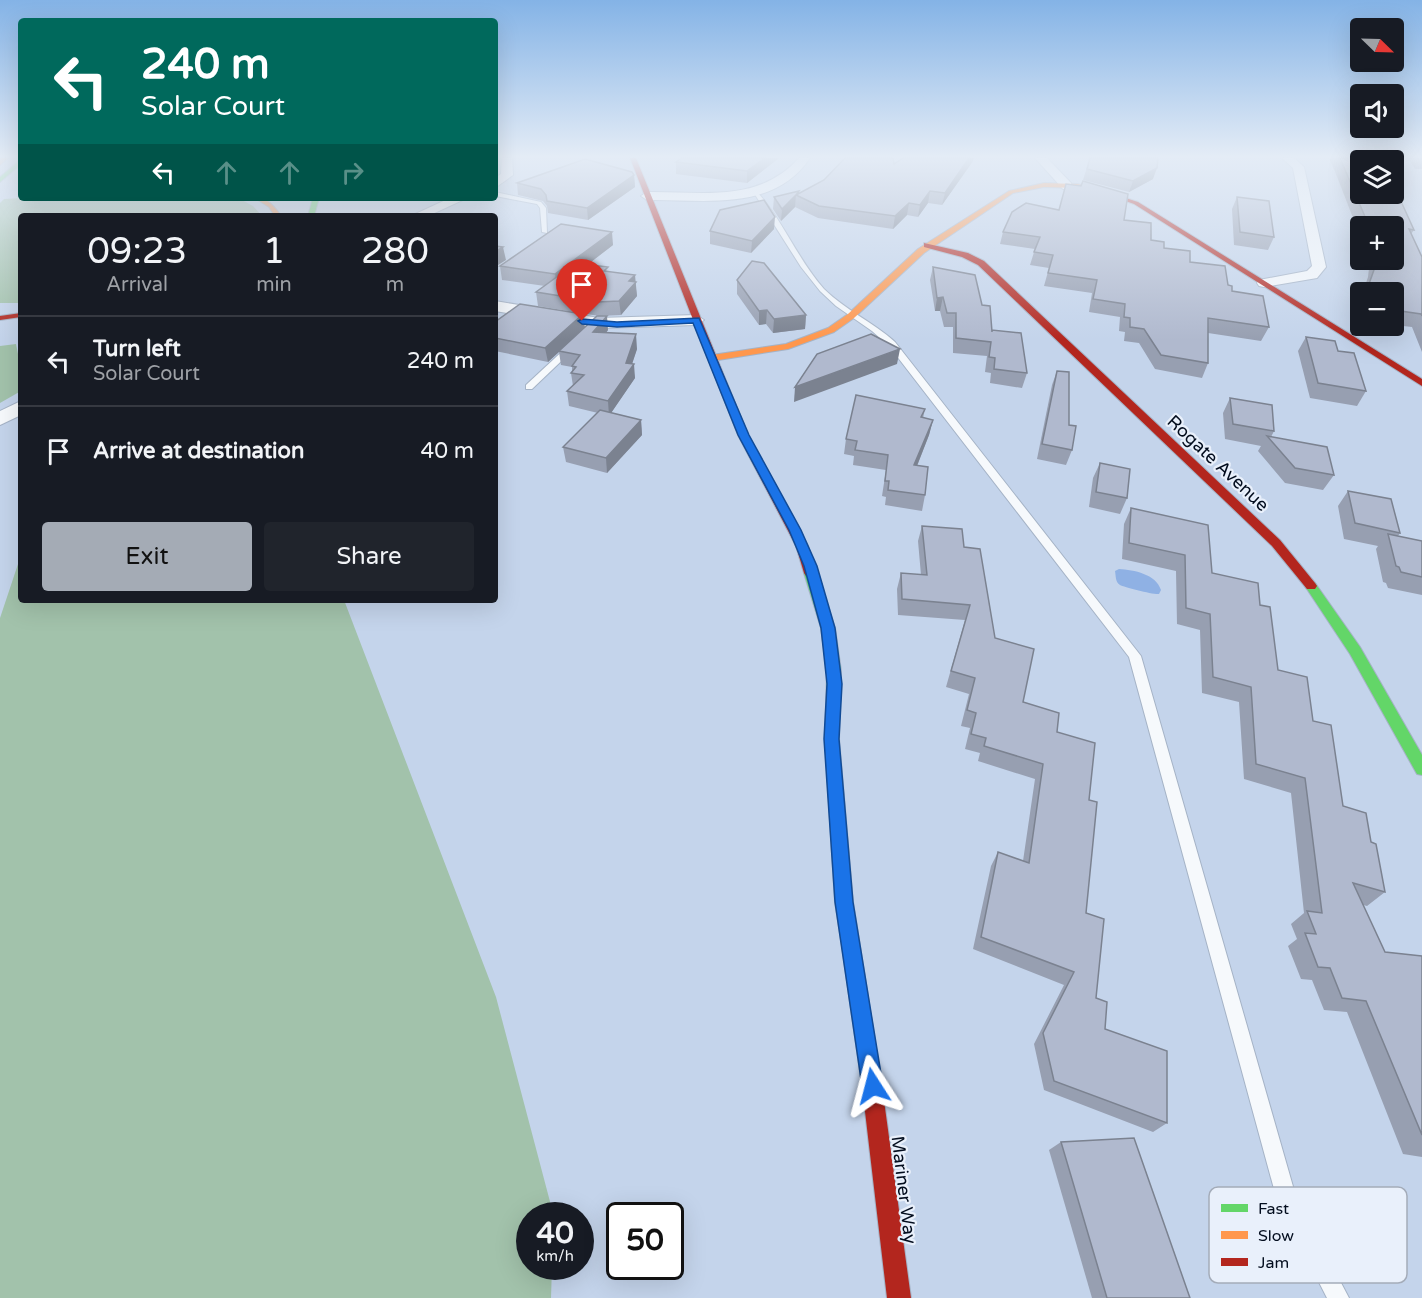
<!DOCTYPE html>
<meta charset="utf-8">
<style>
body{margin:0;font-family:"Varela Round",sans-serif;background:#20242c;color:#f1f3f6;height:100vh;display:flex;flex-direction:column;font-size:22px;white-space:nowrap}
*{box-sizing:border-box;margin:0}
p{font-size:20px;color:#9ea1a6}
.icon{flex:none;width:33px;height:33px;fill:none;stroke:currentColor;stroke-width:2;stroke-linecap:round;stroke-linejoin:round}
.map{position:relative;flex:1;overflow:hidden}
.panel{position:absolute;left:18px;top:213px;width:480px;height:390px;display:flex;flex-direction:column;background:#171b24;border-radius:6px;box-shadow:0 6px 24px #0002}
.panel>*{flex:none}
.guide{position:absolute;left:18px;top:18px;width:480px;height:183px;border-radius:6px;box-shadow:0 6px 24px #0002;background:#00695c;color:#fff;overflow:hidden}
.needle{width:39px;rotate:113deg}
.fabs{position:absolute;left:1350px;top:18px;display:grid;gap:12px}
.fabs a{display:grid;place-items:center;width:54px;height:54px;border-radius:6px;background:#171b24;box-shadow:0 6px 24px #0002;font-size:30px}
.speed{position:absolute;left:516px;top:1202px;display:flex;gap:12px;font-size:30px;font-weight:700;text-align:center}
.speed>*{display:grid;place-content:center;width:78px;height:78px;border-radius:50%;background:#171b24;box-shadow:0 6px 24px #0002;line-height:1}
.speed small{font-size:15px;font-weight:400}
.speed .limit{border:3px solid #111;border-radius:9px;background:#fff;color:#111}
.pin{position:absolute;display:grid;place-items:center;width:51px;height:51px;color:#fff;margin:-62px -26px;border-radius:50% 50% 50% 0;rotate:-45deg;box-shadow:0 0 6px #0007}
.pin .icon{rotate:45deg}
.me{position:absolute;width:66px;margin:-33px;rotate:351deg;stroke-linejoin:round;filter:drop-shadow(0 0 4px #0008)}
.turn{display:flex;align-items:center;gap:21px;height:126px;padding:0 24px;font-size:27px}
.turn .icon{width:78px;height:78px;stroke-width:2.5}
.turn b{display:block;font-size:42px;line-height:51px}
.lanes{display:flex;align-items:center;height:57px;padding:0 24px;background:#0003;justify-content:center;gap:30px;direction:ltr}
.lanes .off{opacity:.35}
.eta{display:flex;justify-content:space-evenly;align-items:center;height:102px;text-align:center}
.eta b{font-size:36px;font-weight:600;line-height:42px}
.action{display:flex;gap:12px;margin-top:auto;padding:12px 24px}
.action a{flex:1;height:69px;border-radius:6px;background:#a4abb5;color:#111;font-size:24px;font-weight:600;line-height:69px;text-align:center}
.action a+a{background:#20242c;color:#f1f3f6}
ul{padding:0;list-style:none}
li{display:flex;align-items:center;gap:18px;height:90px;padding:0 24px;border-top:2px solid #363941}
li div{flex:1}
li b{display:block;font-size:22px}
li em{font-style:normal}
.map>svg:first-child{display:block}
.green{fill:#a2c2ab}
.water{fill:#8fb1e4}
.lines{fill:none;stroke-linecap:round;stroke-linejoin:round}
.lane-casing{stroke:#a5b3c6;stroke-width:2}
.street-casing{stroke:#a5b3c6;stroke-width:2}
.fast-casing{stroke:#a5b3c6;stroke-width:2}
.slow-casing{stroke:#a5b3c6;stroke-width:2}
.jam-casing{stroke:#a5b3c6;stroke-width:2}
.lane{fill:#f6f9fc;fill-rule:evenodd}
.street{fill:#f6f9fc;fill-rule:evenodd}
.fast{fill:#63d668;fill-rule:evenodd}
.slow{fill:#ff974d;fill-rule:evenodd}
.jam{fill:#b3261e;fill-rule:evenodd}
.wall{fill:#979fb1}
.shaded-wall{fill:#7b8290}
.building{fill:#b0b9ce;stroke:#7b8290;stroke-width:1.5}
.route{fill:#1a73e8;stroke:#114b97;stroke-width:1.5}
.labels{text-anchor:middle;stroke-width:4.5;stroke-linejoin:round;paint-order:stroke}
.street-label{font-size:18px;fill:#030d1e;stroke:#e9f0fb}
.key{fill:#e9f0fb;stroke:#a4acb9;stroke-width:1.5}
.key-label{font-size:16px;fill:#030d1e}
</style>
<div class="map">
<svg width="1422" height="1298" viewBox="0 0 1422 1298">
<rect width="100%" height="100%" fill="#c4d4eb"/>
<g class="green">
<path d="M22 198H238L253 206 262 216H21V303H0V203L4 199Z"/>
<path d="M16 344 21 369V391L0 403V346Z"/>
<path d="M21 555V600H344L496 997 553 1213V1215H530V1266H552L551 1298H0V618Z"/>
</g>
<path class="water" d="M1119 569C1134 570 1156 574 1161 590L1159 594C1154 595 1124 587 1120 585 1115 582 1116 576 1115 571Z"/>
<g class="lines">
<g class="lane-casing">
<g id="lane">
<path d="M495 192 541 202 546 208 547 233 542 232 540 208 537 204 495 196Z"/>
<path d="M754 193H758C784 222 798 260 824 289 845 310 873 322 895 342L1141 656 1296 1197 1349 1298H1327L1277 1200 1129 657 889 346 872 331 836 306 820 291 801 267Z"/>
<path d="M568 346 575 348 532 389H526V385Z"/>
</g>
</g>
<g class="street-casing">
<g id="street">
<path d="M502 158H512L513 175 495 188V178L501 174Z"/>
<path d="M799 158H810C773 213 703 199 647 200L641 196 647 192C701 191 758 204 799 158Z"/>
<path d="M1035 158H1047L1071 183V189H1063Z"/>
<path d="M1282 158H1294L1304 167 1326 267 1317 278 1264 287 1259 286 1257 283 1259 280 1307 271 1312 266 1293 168Z"/>
<path d="M450 198H467L428 216H411Z"/>
<path d="M495 301 599 318 696 315 704 320 696 325 599 328 495 311Z"/>
<path d="M21 401V415L0 425V411Z"/>
</g>
</g>
<g class="fast-casing">
<g id="fast">
<path d="M21 159V164L0 182V177Z"/>
<path d="M313 198H319L314 216H308Z"/>
<path d="M810 569 816 573 835 628 841 671 839 739 853 902 860 946 857 952 851 955 845 952 842 946 835 902 825 739 827 671 821 628 804 573Z"/>
<path d="M1311 582 1315 583 1360 647 1422 755V775L1417 774 1350 654 1305 586Z"/>
</g>
</g>
<g class="slow-casing">
<g id="slow">
<path d="M1 158H8L0 165V160Z"/>
<path d="M1044 183 1077 184 1103 190 1100 192 1077 188 1044 187 1013 193 924 253 854 318 834 332 788 349 712 361 708 358 712 355 786 344 828 328 848 314 918 249 1009 191Z"/>
<path d="M255 198C268 198 274 206 281 216H275L269 207Z"/>
</g>
</g>
<g class="jam-casing">
<g id="jam">
<path d="M630 158H636L748 435 808 546 816 573 814 576H806L804 573 796 546 738 435Z"/>
<path d="M1098 189 1138 202 1422 379V386L1134 204 1098 191Z"/>
<path d="M924 243 968 253 984 261 1280 540 1315 583 1317 586 1315 589H1307L1272 546 978 265 962 257 924 247Z"/>
<path d="M21 313V317L0 320V316Z"/>
<path d="M851 937 857 940 860 946 882 1086 911 1298H887L862 1086 842 946 845 940Z"/>
</g>
</g>
<use href="#lane" class="lane"/>
<use href="#street" class="street"/>
<use href="#fast" class="fast"/>
<use href="#slow" class="slow"/>
<use href="#jam" class="jam"/>
</g>
<g class="wall">
<path d="M682 158H779L747 183 676 174V162Z"/>
<path d="M1090 158 1153 179 1129 192 1083 180Z"/>
<path d="M1329 158H1381L1414 230 1411 234 1422 257V352L1412 327 1394 325V292H1363L1368 277 1370 260H1394V226H1360V236L1336 174Z"/>
<path d="M1408 158H1422V169H1415Z"/>
<path d="M973 161 942 205 928 203 918 217 907 215 893 229 818 218 795 207 781 221 773 209 774 197 799 193 894 164Z"/>
<path d="M634 175 635 187 588 220 548 213 547 206 543 201 518 195 517 183Z"/>
<path d="M1237 197 1274 237 1268 250 1234 245 1232 209Z"/>
<path d="M1059 210 1124 220 1151 240 1190 262 1228 285 1232 291 1269 327 1261 341 1208 333V363L1202 378 1155 369 1139 343 1124 341 1125 332 1119 331 1120 317 1089 312 1092 293 1044 286 1049 268 1030 265 1035 249 1000 244 1003 232Z"/>
<path d="M774 229 751 253 710 244V231Z"/>
<path d="M613 245 587 265 608 271 635 282 637 296 621 315 599 316 538 306 536 292 545 286 502 280 500 266Z"/>
<path d="M933 267 982 305 992 331 1027 373 1022 388 990 383 991 373 985 372 987 356 953 353V327H944L940 311H935L930 280Z"/>
<path d="M737 280 806 315 805 329 773 333 766 324 759 325 737 294Z"/>
<path d="M495 322 585 327 608 330 606 333 637 349 632 364 635 378 611 413 641 420 642 435 607 473 566 462 563 447 598 413 569 406 567 391 573 386 571 373 572 372V367L561 365 559 352 548 362 495 351Z"/>
<path d="M1306 337 1338 351 1366 391 1357 406 1310 398 1298 351Z"/>
<path d="M1057 371 1072 450 1066 465 1037 459 1052 385Z"/>
<path d="M1230 398 1274 431 1271 437 1334 475 1323 490 1285 483 1258 451 1261 446 1225 439 1223 413Z"/>
<path d="M925 409 923 418 933 420 929 435 917 466 925 495 922 511 885 505 886 497 882 496 886 470 853 465 854 456 844 454 846 439Z"/>
<path d="M1100 463 1127 498 1120 514 1089 507 1093 478Z"/>
<path d="M1348 491 1400 533 1398 536 1422 541V595L1388 588 1386 583 1383 582 1376 549 1378 546 1344 539 1338 506Z"/>
<path d="M1131 508 1212 573 1260 605 1278 670 1313 721 1343 806 1371 842 1385 892 1367 906 1363 905 1385 952 1422 956V1157L1403 1154 1347 1012 1324 1010 1312 980 1301 979 1288 946 1297 939 1291 924 1304 913 1291 793 1244 779 1239 702 1202 693 1200 630 1177 624 1176 571 1122 559 1124 524Z"/>
<path d="M922 526 964 547 995 638 1023 702 1057 732 1089 800 1086 913 1096 998 1105 1029 1167 1123 1153 1132 1044 1090 1034 1044 1064 985 973 949 991 866 998 852 1023 861 1035 779 978 761 980 753 965 749 970 728 961 726 969 694 946 687 965 620 898 615 897 589 901 573 921 575 918 541Z"/>
<path d="M1061 1142 1190 1298H1092L1049 1150Z"/>
</g>
<g class="shaded-wall">
<path d="M765 158H779L747 183V171Z"/>
<path d="M969 158H974L973 161 942 205 945 193Z"/>
<path d="M1157 168 1153 179 1129 192 1133 181Z"/>
<path d="M634 175 635 187 588 220 587 208Z"/>
<path d="M930 191 928 203 918 217 920 205Z"/>
<path d="M796 195 795 207 781 221 782 209Z"/>
<path d="M909 203 907 215 893 229 895 216Z"/>
<path d="M775 217 774 229 751 253 752 241Z"/>
<path d="M612 232 613 245 557 288 555 274Z"/>
<path d="M503 247 506 260 495 267V252Z"/>
<path d="M635 275 637 296 621 315 619 301 629 281Z"/>
<path d="M943 297 940 311H935L937 298Z"/>
<path d="M767 310 766 324 759 325V311Z"/>
<path d="M583 314 585 328 548 362 545 348Z"/>
<path d="M806 315 805 329 773 333 774 319Z"/>
<path d="M607 316 608 330 595 346 593 332Z"/>
<path d="M636 334 637 349 630 370 634 364 635 378 609 416 608 401 626 363Z"/>
<path d="M900 349 897 364 794 402 795 387Z"/>
<path d="M641 420 642 435 607 473 606 458Z"/>
<path d="M933 420 929 435 911 481 914 465Z"/>
</g>
<g class="building">
<path d="M682 158H765L747 171 676 162Z"/>
<path d="M845 158H893L894 164 903 158H969L945 193 930 191 920 205 909 203 895 216 819 206 796 195 782 209 774 197 799 191 796 195 824 180Z"/>
<path d="M1090 158H1158L1157 168 1133 181 1087 169Z"/>
<path d="M1340 158H1381L1382 160H1360V194H1394V186L1414 230 1409 229 1422 257V316L1421 314 1394 310V292H1373L1369 284 1376 264V260H1394V226H1369Z"/>
<path d="M585 159 632 172 634 175 587 208 547 201 546 195 541 189 517 183Z"/>
<path d="M1083 181 1128 194 1124 220 1151 223V240L1164 242V248L1190 251V262L1225 266 1228 285 1232 286V291L1263 296 1269 327 1208 318V363L1161 355 1144 329 1130 327V318L1124 317 1125 304 1093 299 1097 280 1048 273 1053 255 1034 252 1040 237 1003 232 1012 212 1026 203 1059 210 1066 184 1081 186Z"/>
<path d="M1237 197 1269 201 1274 237 1240 232Z"/>
<path d="M764 200 775 217 752 241 710 231 720 210Z"/>
<path d="M561 224 612 232 555 274 500 266Z"/>
<path d="M495 246 503 247 495 252Z"/>
<path d="M752 261 764 263 806 315 774 319 767 310 759 311 737 280Z"/>
<path d="M576 263 608 267 604 271 635 275 629 281 636 282 619 301 598 302 536 292Z"/>
<path d="M933 267 975 275 982 305 990 306 992 332V330L1021 333 1027 373 994 369 995 358 989 357 991 342 956 338V313H947L943 297 937 298Z"/>
<path d="M520 304 583 314 545 348 495 338V322Z"/>
<path d="M597 316H607L593 332 636 334 626 363 634 364 608 401 567 391 584 375 571 373 576 367 572 366 580 355 559 351Z"/>
<path d="M871 334 900 349 795 387 817 354Z"/>
<path d="M1306 337 1335 341 1338 351 1354 353 1366 391 1318 383Z"/>
<path d="M1057 371 1069 372V425L1076 426 1072 450 1042 444Z"/>
<path d="M856 395 925 409 921 417 933 420 914 465 928 467 925 495 888 490 889 481H885L888 455 855 450 857 441 846 439Z"/>
<path d="M1230 398 1272 405 1274 431 1233 424Z"/>
<path d="M600 410 641 420 606 458 563 447Z"/>
<path d="M1267 436 1327 447 1334 475 1295 468Z"/>
<path d="M1100 463 1130 469 1127 498 1096 492Z"/>
<path d="M1348 491 1391 499 1400 533 1355 523Z"/>
<path d="M1131 508 1208 525 1212 573 1258 583 1260 605 1270 607 1278 670 1307 677 1313 721 1331 725 1343 806 1366 813 1371 842 1376 844 1385 892 1353 883 1385 952 1422 956V1135L1366 1001 1342 998 1330 968 1318 967 1305 933 1316 934 1307 911 1322 913 1305 778 1256 764 1251 687 1213 677 1210 614 1186 608 1185 555 1129 543Z"/>
<path d="M922 526 962 529 964 547 980 549 995 638 1034 649 1023 702 1059 713 1057 732 1095 743 1089 800 1097 802 1086 913 1104 919 1096 998 1107 1002 1105 1029 1167 1051V1123L1054 1081 1043 1033 1074 972 981 937 998 852 1029 863 1043 764 984 746 986 738 971 734 976 713 967 710 975 678 951 671 970 605 902 599 901 573 927 575Z"/>
<path d="M1388 534 1422 541V577L1401 572 1399 567 1396 566Z"/>
<path d="M1134 1138 1190 1298H1107L1061 1142Z"/>
</g>
<linearGradient id="sky" x2="0" y2="1"><stop stop-color="#84b3e6"/><stop offset="0.46" stop-color="#e4ecf6"/><stop offset="1" stop-color="#e4ecf6" stop-opacity="0"/></linearGradient>
<rect width="1422" height="340" fill="url(#sky)"/>
<path class="route" d="M699 318 749 435 801 530 817 566 835 628 842 684 839 739 853 902 883 1086 880 1094 873 1097 865 1094 862 1086 835 902 824 739 827 684 821 628 804 566 789 530 738 435 693 323 617 327 582 324 578 321 582 319 617 322Z"/>
<g class="labels">
<g class="street-label">
<text transform="translate(1218 463) rotate(43)" y="6">Rogate Avenue</text>
<text transform="translate(904 1190) rotate(83)" y="6">Mariner Way</text>
</g>
</g>
<rect x="1209" y="1187" width="198" height="96" rx="9" class="key"/>
<rect x="1221" y="1204" width="27" height="8" fill="#63d668"/>
<rect x="1221" y="1231" width="27" height="8" fill="#ff974d"/>
<rect x="1221" y="1258" width="27" height="8" fill="#b3261e"/>
<g class="key-label">
<text x="1258" y="1214">Fast</text>
<text x="1258" y="1241">Slow</text>
<text x="1258" y="1268">Jam</text>
</g>
</svg>
<div class="fabs">
<a><svg class="needle" viewBox="-14 -14 28 28"><path d="M0-13l5 13h-10z" fill="#e53935"/><path d="M0 13l5-13h-10z" fill="#9ea1a6"/></svg></a>
<a><svg class="icon" aria-label="sound" viewBox="0 0 24 24"><path d="M4 9h4l5-4v14l-5-4H4zM17 9q2 3 0 6"/></svg></a>
<a><svg class="icon" aria-label="layers" viewBox="0 0 24 24"><path d="M12 4l9 5-9 5-9-5zM3 14l9 5 9-5"/></svg></a>
<a>+</a>
<a>−</a>
</div>
<div class="speed"><div>40<small>km/h</small></div><div class="limit">50</div></div>
<div class="pin" style="left:582px;top:321px;background:#d93025"><svg class="icon" aria-label="arrive" viewBox="0 0 24 24"><path d="M6 21V4h12l-3 4 3 4H6"/></svg></div>
<svg class="me" style="left:873px;top:1086px" viewBox="-20 -20 40 40"><path d="M0-17L14 15 0 8-14 15z" fill="#1a73e8" stroke="#fff" stroke-width="4"/></svg>
<div class="guide">
<div class="turn"><svg class="icon" aria-label="left" viewBox="0 0 24 24"><path d="M17 20v-9H6M10 6l-5 5 5 5"/></svg><div><b>240 m</b>Solar Court</div></div>
<div class="lanes"><svg class="icon" aria-label="left" viewBox="0 0 24 24"><path d="M17 20v-9H6M10 6l-5 5 5 5"/></svg><svg class="icon off" aria-label="ahead" viewBox="0 0 24 24"><path d="M12 20V5M6 11l6-6 6 6"/></svg><svg class="icon off" aria-label="ahead" viewBox="0 0 24 24"><path d="M12 20V5M6 11l6-6 6 6"/></svg><svg class="icon off" aria-label="right" viewBox="0 0 24 24"><path d="M7 20v-9h11M14 6l5 5-5 5"/></svg></div>
</div>
<section class="panel">
<div class="eta">
<div><b>09:23</b><p>Arrival</p></div>
<div><b>1</b><p>min</p></div>
<div><b>280</b><p>m</p></div>
</div>
<ul>
<li><svg class="icon" aria-label="left" viewBox="0 0 24 24"><path d="M17 20v-9H6M10 6l-5 5 5 5"/></svg><div><b>Turn left</b><p>Solar Court</p></div><em>240 m</em></li>
<li><svg class="icon" aria-label="arrive" viewBox="0 0 24 24"><path d="M6 21V4h12l-3 4 3 4H6"/></svg><div><b>Arrive at destination</b></div><em>40 m</em></li>
</ul>
<div class="action"><a>Exit</a><a>Share</a></div>
</section>
</div>
